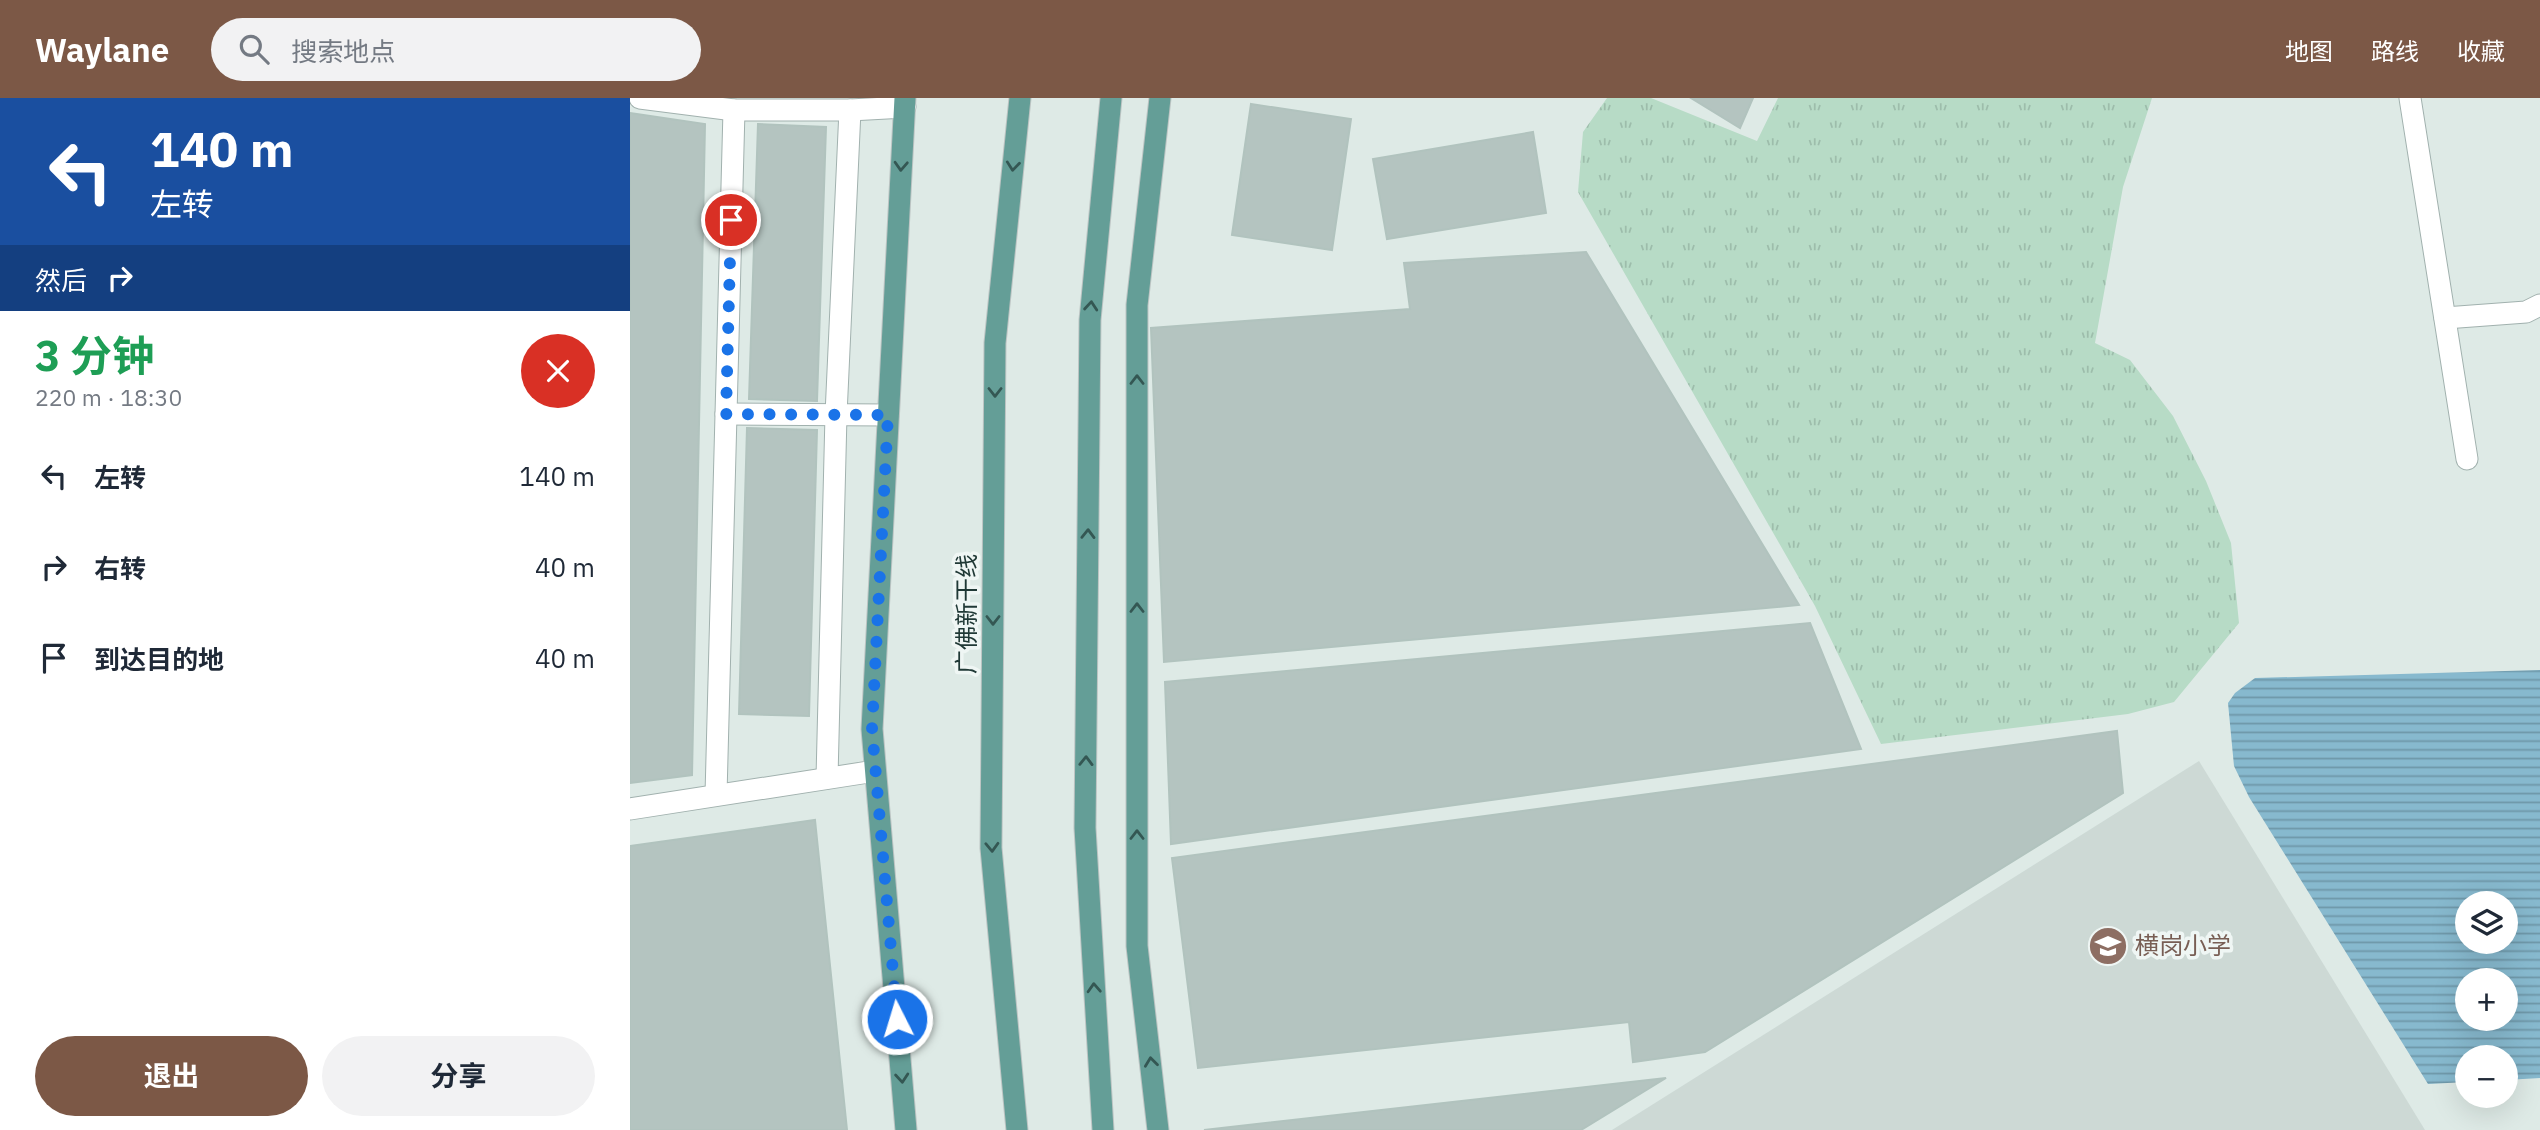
<!DOCTYPE html>
<html lang="zh">
<meta charset="utf-8">
<style>
body{margin:0;font-family:"IBM Plex Sans","Noto Sans SC",sans-serif;background:#f2f2f3;color:#1f2937;height:100vh;display:flex;flex-direction:column;font-size:26px;white-space:nowrap}
*{box-sizing:border-box;margin:0}
p{font-size:23px;color:#747a83}
.icon{flex:none;width:38px;height:38px;fill:none;stroke:currentColor;stroke-width:2;stroke-linecap:round;stroke-linejoin:round}
.map{position:relative;flex:1;overflow:hidden}
.drawer{display:flex;flex-direction:column;background:#fff;width:630px}
.drawer>*{flex:none}
.banner{background:#1a4fa0;color:#fff;overflow:hidden}
.controls{position:absolute;left:1825px;top:793px;display:grid;gap:14px}
.controls a{display:grid;place-items:center;width:63px;height:63px;border-radius:50%;background:#fff;box-shadow:0 7px 28px #0002;font-size:35px}
.pin{position:absolute;display:grid;place-items:center;width:60px;height:60px;color:#fff;margin:-30px;border:4px solid #fff;border-radius:50%;box-shadow:0 2px 7px #0007}
.me{position:absolute;width:77px;margin:-38px;rotate:355deg;stroke-linejoin:round;filter:drop-shadow(0 0 5px #0008)}
.turn{display:flex;align-items:center;gap:24px;height:147px;padding:0 35px;font-size:32px}
.turn .icon{width:91px;height:91px;stroke-width:2.5}
.turn b{display:block;font-size:49px;line-height:60px}
.then{display:flex;align-items:center;height:66px;padding:0 35px;background:#0003;gap:14px;font-size:26px}
.round{display:grid;place-items:center;flex:none;width:74px;height:74px;border-radius:37px;background:#f2f2f3}
.overview{display:flex;align-items:center;justify-content:space-between;height:119px;padding:0 35px}
h1{font-size:42px;font-weight:700;line-height:52px;color:#1e9e55}
.cta{display:flex;gap:14px;margin-top:auto;padding:14px 35px}
.cta a{flex:1;height:80px;border-radius:42px;background:#7c5846;color:#fff;font-size:28px;font-weight:700;line-height:80px;text-align:center}
.cta a+a{background:#f2f2f3;color:#1f2937}
ul{padding:0;list-style:none}
li{display:flex;align-items:center;gap:21px;height:91px;padding:0 35px}
li div{flex:1}
li b{display:block;font-size:26px}
li em{font-style:normal}
header{display:flex;align-items:center;gap:42px;box-sizing:border-box;height:98px;padding:0 35px;background:#7c5846;color:#fff}
header strong{font-size:33px}
nav{display:flex;gap:38px;margin-inline-start:auto;font-size:24px}
.search{width:490px;height:63px;background:#f2f2f3;display:flex;align-items:center;gap:18px;box-sizing:border-box;padding:0 24px;border-radius:38px;color:#747a83;font-size:26px}
main{display:flex;flex:1;min-height:0}
.map>svg:first-child{display:block}
.built{fill:#cdd9d5}
.grass{fill:url(#grass-tufts)}
.water{fill:url(#water-rules);fill-rule:evenodd}
.building{fill:#b4c4c0;stroke:#b1c3be;stroke-width:2}
.lines{fill:none;stroke-linecap:round;stroke-linejoin:round}
.minor-casing{stroke:#a1b1ae;stroke-width:23}
.major-casing{stroke:#bcc4c3;stroke-width:23}
.minor{stroke:#fff;stroke-width:21}
.major{stroke:#649e97;stroke-width:21}
.oneway{stroke:#345753}
.route{stroke:#1a73e8;stroke-width:12;stroke-dasharray:0 21.6}
.labels{text-anchor:middle;stroke-width:7;stroke-linejoin:round;paint-order:stroke}
.street-label{font-size:24px;fill:#203936;stroke:#eff6f4}
.education-label{font-size:24px;fill:#785e54;stroke:#eff6f4;text-anchor:start}
</style>
<header>
<strong>Waylane</strong>
<div class="search"><svg class="icon" aria-label="search" viewBox="0 0 24 24"><circle cx="10" cy="10" r="6"/><path d="M15 15l6 6"/></svg>搜索地点</div>
<nav><a>地图</a><a>路线</a><a>收藏</a></nav>
</header>
<main>
<section class="drawer">
<div class="banner">
<div class="turn"><svg class="icon" aria-label="left" viewBox="0 0 24 24"><path d="M17 20v-9H6M10 6l-5 5 5 5"/></svg><div><b>140 m</b>左转</div></div>
<div class="then">然后<svg class="icon" aria-label="right" viewBox="0 0 24 24"><path d="M7 20v-9h11M14 6l5 5-5 5"/></svg></div>
</div>
<div class="overview"><div><h1>3 分钟</h1><p>220 m · 18:30</p></div><a class="round" style="background:#d93025;color:#fff"><svg class="icon" aria-label="close" viewBox="0 0 24 24"><path d="M6 6l12 12M18 6L6 18"/></svg></a></div>
<ul>
<li><svg class="icon" aria-label="left" viewBox="0 0 24 24"><path d="M17 20v-9H6M10 6l-5 5 5 5"/></svg><div><b>左转</b></div><em>140 m</em></li>
<li><svg class="icon" aria-label="right" viewBox="0 0 24 24"><path d="M7 20v-9h11M14 6l5 5-5 5"/></svg><div><b>右转</b></div><em>40 m</em></li>
<li><svg class="icon" aria-label="arrive" viewBox="0 0 24 24"><path d="M6 21V4h12l-3 4 3 4H6"/></svg><div><b>到达目的地</b></div><em>40 m</em></li>
</ul>
<div class="cta"><a>退出</a><a>分享</a></div>
</section>
<div class="map">
<svg width="1910" height="1032" viewBox="0 0 1910 1032">
<defs>
<pattern id="grass-tufts" width="24" height="20" patternUnits="userSpaceOnUse" patternTransform="scale(1.75)"><rect width="24" height="20" fill="#b7dbc6"/><path d="M3 7l-1-3M5 7V3M7 7l1-3M15 17l-1-3M17 17v-4M19 17l1-3" fill="none" stroke="#9dbdab"/></pattern>
<pattern id="water-rules" width="6" height="5" patternUnits="userSpaceOnUse" patternTransform="scale(1.75)"><rect width="6" height="5" fill="#87b9ce"/><path d="M0 2.5h6" fill="none" stroke="#6e97a8"/></pattern>
</defs>
<rect width="100%" height="100%" fill="#deeae6"/>
<path class="built" d="M1569 663 1795 1032H982Z"/>
<path class="grass" d="M977 0H1021L1127 43 1148 0H1522L1493 89 1465 245 1500 262 1543 318 1576 383 1601 445 1609 525 1544 604 1498 616 1251 646 1185 508 948 94 953 34Z"/>
<path class="water" d="M1910 572V980L1876 982V959H1838L1837 984 1798 986 1619 699 1604 668 1598 605 1605 595 1625 580ZM1838 805H1876V844H1838ZM1838 882H1876V920H1838Z"/>
<g class="building">
<path d="M1061 0H1123L1110 30Z"/>
<path d="M621 6 721 21 702 152 602 137Z"/>
<path d="M0 15 75 26 62 677 0 685Z"/>
<path d="M128 26 196 29 187 303 119 301Z"/>
<path d="M903 34 916 115 757 141 743 61Z"/>
<path d="M956 154 1169 507 534 564 521 230 780 211 774 165Z"/>
<path d="M117 330 187 332 179 618 109 616Z"/>
<path d="M1180 525 1231 651 541 746 535 584Z"/>
<path d="M1487 633 1493 695 1075 954 1003 964 999 924 568 970 542 760Z"/>
<path d="M185 722 217 1032H0V748Z"/>
<path d="M1036 980 951 1032H574Z"/>
</g>
<g class="lines">
<g class="minor-casing">
<g id="minor">
<path d="M10 0 104 12H220L275 9"/>
<path d="M1780 0 1837 361"/>
<path d="M1815 220 1896 214 1910 207"/>
<path d="M96 316 258 317"/>
<path d="M197 680 206 317 220 12"/>
<path d="M86 697 104 12"/>
<path d="M0 711 245 673"/>
</g>
</g>
<g class="major-casing">
<g id="major">
<path d="M275 0 242 631 276 1032"/>
<path d="M387 1032 361 750 365 245 390 0"/>
<path d="M473 1032 455 730 460 222 481 0"/>
<path d="M528 1032 507 848V207L530 0"/>
</g>
</g>
<use href="#minor" class="minor"/>
<use href="#major" class="major"/>
</g>
<defs><path id="oneway-chevron" d="M-2-3.5L2.5 0L-2 3.5" fill="none" stroke-width="1.6" stroke-linecap="round" stroke-linejoin="round" transform="scale(1.75)"/></defs>
<g class="oneway">
<use href="#oneway-chevron" transform="translate(271 68) rotate(93)"/>
<use href="#oneway-chevron" transform="translate(383 68) rotate(96)"/>
<use href="#oneway-chevron" transform="translate(461 208) rotate(-85)"/>
<use href="#oneway-chevron" transform="translate(507 282) rotate(-90)"/>
<use href="#oneway-chevron" transform="translate(365 294) rotate(90)"/>
<use href="#oneway-chevron" transform="translate(458 436) rotate(-89)"/>
<use href="#oneway-chevron" transform="translate(507 510) rotate(-90)"/>
<use href="#oneway-chevron" transform="translate(363 522) rotate(90)"/>
<use href="#oneway-chevron" transform="translate(456 663) rotate(-89)"/>
<use href="#oneway-chevron" transform="translate(507 737) rotate(-90)"/>
<use href="#oneway-chevron" transform="translate(362 749) rotate(88)"/>
<use href="#oneway-chevron" transform="translate(464 890) rotate(-93)"/>
<use href="#oneway-chevron" transform="translate(521 964) rotate(-97)"/>
<use href="#oneway-chevron" transform="translate(272 980) rotate(85)"/>
</g>
<g class="lines">
<path class="route" d="M101 122 96 316 258 317 242 631 267 921"/>
</g>
<defs>
<g id="school-disc" transform="scale(2.0125)"><circle r="9.5" fill="#8d6e63" stroke="#eff6f4"/><path d="M0-5L7-2L0 1L-7-2ZM-4 1L0 2.5L4 1V4Q0 6-4 4Z" fill="#fff"/></g>
</defs>
<g fill-rule="evenodd">
<use href="#school-disc" x="1478" y="848"/>
</g>
<g class="labels">
<g class="street-label">
<text transform="translate(337 516) rotate(-90)" y="8">广佛新干线</text>
</g>
<g class="education-label">
<text x="1505" y="856">横岗小学</text>
</g>
</g>
</svg>
<div class="controls">
<a><svg class="icon" aria-label="layers" viewBox="0 0 24 24"><path d="M12 4l9 5-9 5-9-5zM3 14l9 5 9-5"/></svg></a>
<a>+</a>
<a>−</a>
</div>
<div class="pin" style="left:101px;top:122px;background:#d93025"><svg class="icon" aria-label="arrive" viewBox="0 0 24 24"><path d="M6 21V4h12l-3 4 3 4H6"/></svg></div>
<svg class="me" style="left:267px;top:921px" viewBox="-20 -20 40 40"><circle r="17" fill="#1a73e8" stroke="#fff" stroke-width="3"/><path d="M0-11L8 9 0 5-8 9z" fill="#fff"/></svg>
</div>
</main>
